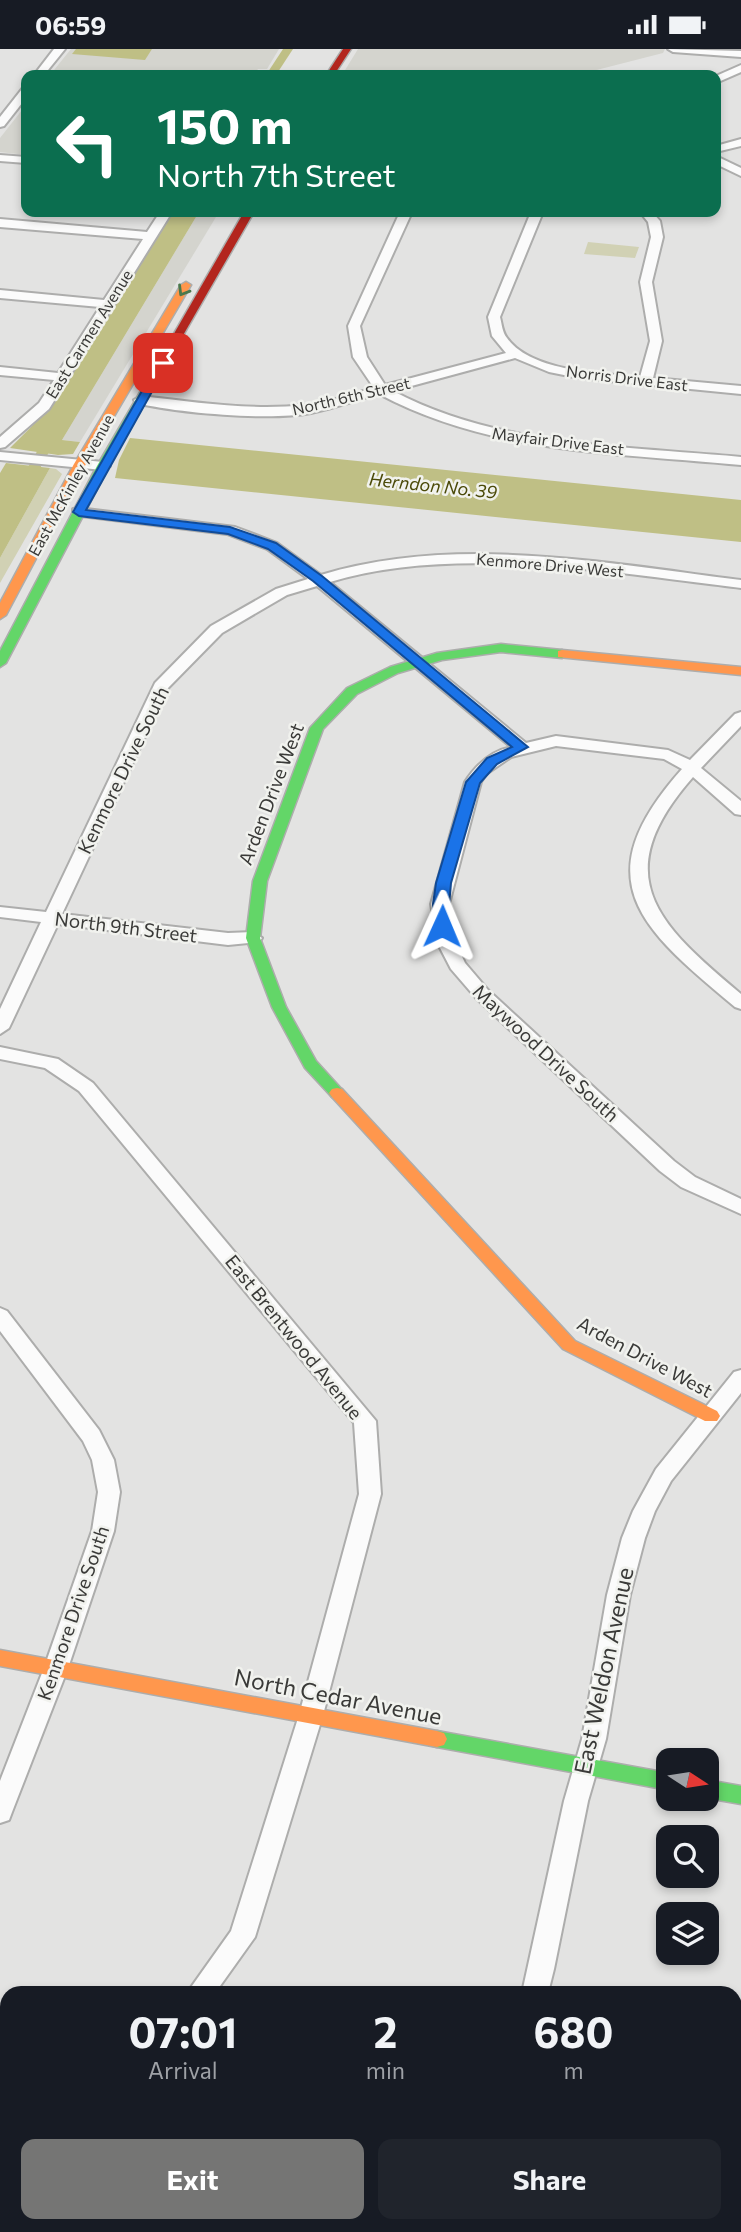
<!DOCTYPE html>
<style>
body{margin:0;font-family:Commissioner,sans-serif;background:#20242c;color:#f1f3f6;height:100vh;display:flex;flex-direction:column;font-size:26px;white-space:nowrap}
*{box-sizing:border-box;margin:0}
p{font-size:23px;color:#9ea1a6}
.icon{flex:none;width:38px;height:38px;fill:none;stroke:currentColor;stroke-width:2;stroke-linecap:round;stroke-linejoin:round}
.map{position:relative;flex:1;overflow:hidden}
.details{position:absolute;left:0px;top:1937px;width:742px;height:247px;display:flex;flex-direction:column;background:#171b24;border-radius:21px 21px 0 0;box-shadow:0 4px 10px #0003}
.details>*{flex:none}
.banner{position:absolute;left:21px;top:21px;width:700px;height:147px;border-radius:14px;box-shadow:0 4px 10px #0003;background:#0b6e4f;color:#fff;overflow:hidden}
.needle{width:46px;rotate:102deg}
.tools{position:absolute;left:656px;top:1699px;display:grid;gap:14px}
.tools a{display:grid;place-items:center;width:63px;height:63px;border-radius:14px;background:#171b24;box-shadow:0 4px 10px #0003;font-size:35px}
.pin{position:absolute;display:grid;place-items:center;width:60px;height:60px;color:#fff;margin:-30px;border-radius:14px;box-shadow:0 4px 10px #0006}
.me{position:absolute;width:77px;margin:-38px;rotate:1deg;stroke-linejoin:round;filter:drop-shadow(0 0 5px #0008)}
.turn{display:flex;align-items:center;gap:24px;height:147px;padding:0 21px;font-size:32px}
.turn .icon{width:91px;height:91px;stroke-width:2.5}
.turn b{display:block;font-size:49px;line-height:60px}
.eta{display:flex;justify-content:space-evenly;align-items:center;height:119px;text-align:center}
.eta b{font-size:42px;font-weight:700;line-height:49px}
.cta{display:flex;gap:14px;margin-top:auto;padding:14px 21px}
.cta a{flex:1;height:80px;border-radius:14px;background:#757574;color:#fff;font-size:28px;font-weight:700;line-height:80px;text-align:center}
.cta a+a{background:#20242c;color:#f1f3f6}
.status{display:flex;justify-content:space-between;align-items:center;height:49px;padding:0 35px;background:#171b24;direction:ltr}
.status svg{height:19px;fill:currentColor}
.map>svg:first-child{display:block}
.built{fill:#d4d4ce}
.green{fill:#d1d1b4}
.water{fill:#bfbf85}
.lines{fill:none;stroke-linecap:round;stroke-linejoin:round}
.canal{fill:#bfbf85;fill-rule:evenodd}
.street-casing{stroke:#adadac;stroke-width:4}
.fast-casing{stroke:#adadac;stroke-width:3}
.slow-casing{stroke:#adadac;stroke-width:3}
.jam-casing{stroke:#adadac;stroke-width:3}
.street{fill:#fbfbfb;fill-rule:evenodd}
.fast{fill:#63d668;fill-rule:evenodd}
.slow{fill:#ff974d;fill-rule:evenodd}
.jam{fill:#b3261e;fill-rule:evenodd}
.oneway{stroke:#4a784b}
.route{fill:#1a73e8;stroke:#114b97;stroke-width:2}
.labels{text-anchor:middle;stroke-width:5;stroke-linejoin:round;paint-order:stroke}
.far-street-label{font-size:16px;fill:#3a3a38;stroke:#f1f2ee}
.far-water-label{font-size:18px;font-style:italic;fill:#4b4a09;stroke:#f1f2ee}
.street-label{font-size:19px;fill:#3a3a38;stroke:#f1f2ee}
.near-street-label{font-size:23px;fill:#3a3a38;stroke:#f1f2ee}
</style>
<div class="status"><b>06:59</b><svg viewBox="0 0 49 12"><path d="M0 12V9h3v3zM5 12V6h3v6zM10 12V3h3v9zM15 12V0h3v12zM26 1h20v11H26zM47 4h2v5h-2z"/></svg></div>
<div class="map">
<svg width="741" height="2183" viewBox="0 0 741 2183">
<rect width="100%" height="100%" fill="#e3e3e2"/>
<g class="built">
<path d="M71 0H279L267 20H258L254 26H50Z"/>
<path d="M358 0H665L663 4 577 26H342Z"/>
<path d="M26 56V106L0 103V89Z"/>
<path d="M199 163H219L80 393 62 391Z"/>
</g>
<g class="green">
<path d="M588 193 639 198 635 209 584 205Z"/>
<path d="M50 419 56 420 62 425 0 534V509Z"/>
</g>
<g class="water">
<path d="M76 0H152L145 11 72 5Z"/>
<path d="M170 163H199L62 391 80 393 73 405 58 406 10 399 50 359Z"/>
<path d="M130 389 741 451V493L115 429 119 411Z"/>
<path d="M6 414 50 419 0 509V424Z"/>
</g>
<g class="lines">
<g class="canal">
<path d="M283 0H293L276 26H266Z"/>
<path d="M53 381 59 385 7 479 0 483V467L47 385Z"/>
</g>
<g class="street-casing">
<g id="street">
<path d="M54 0H65L44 26H34Z"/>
<path d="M668 0 741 2V8L673 3Z"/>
<path d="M741 16V23L716 34V27Z"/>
<path d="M26 39V49L4 77 0 78V68L22 40Z"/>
<path d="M741 90V97L716 103V97Z"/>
<path d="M0 106 26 108V114L0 112Z"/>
<path d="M716 107 741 119V127L716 115Z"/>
<path d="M160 163H172L49 360 5 398 0 399V388L39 354 54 331 0 326V318L58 324 100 258 0 249V241L104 251 143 190 0 178V170L147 183Z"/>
<path d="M400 163H412L360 277 367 308 385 336 506 304 492 287 488 268 531 163H543L500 268C502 275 502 283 507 289 531 323 601 324 640 328L650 292 640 233 651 188 648 173 640 163H652L660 172 663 188 652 233 662 292 653 329 741 337V345L579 329 549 323 515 309 393 342C499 398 624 397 741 408V416C618 404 491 405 379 345 357 351 334 359 311 364 269 372 178 364 136 354L134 351 141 347C195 353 250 362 305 356 328 354 352 345 374 339L353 308 348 277Z"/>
<path d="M0 403 103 413 110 417 103 421 0 411Z"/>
<path d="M78 459 235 478 277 494 321 526C456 485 605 514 741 531V539C613 524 455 495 330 533L526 694 556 687 668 701 690 711 735 665 741 663V677L701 719 741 752V766L735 765 693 728C606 827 657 875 741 945V960L735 958C640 879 583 831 682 720L664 710 556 697 511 708 486 725 481 733 449 855 456 895 465 914 488 941 674 1112 695 1128 741 1150V1165L681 1138 660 1122 476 949 451 920 438 895 431 855 465 733C476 716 491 702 511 698L317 537 287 546 222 584 168 639 62 865 228 884 253 883 262 889 259 893 228 896 58 875 9 979 0 985V960L41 873 0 868V858L46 863 155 634 211 577 276 540 308 530 267 500 227 485 73 466V460Z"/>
<path d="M0 998 58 1010 93 1034 376 1372 381 1445 323 1666 255 1888 215 1944H187L231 1882 299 1666 359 1445 354 1374 79 1042 45 1019 0 1010Z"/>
<path d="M0 1259 7 1262 99 1381 114 1411 120 1443 114 1482 68 1619 12 1763 9 1771 0 1774V1732L44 1619 92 1482 98 1443 92 1411 83 1392 0 1282Z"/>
<path d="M741 1321V1344L671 1432 655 1462 645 1489 630 1546 606 1690 588 1752 554 1920 548 1944H522L564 1752 582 1690 607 1546 622 1489 633 1462 656 1420 734 1323Z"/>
<path d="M735 2020 741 2021V2047L735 2046Z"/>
<path d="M22 2177H50L47 2183H19Z"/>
<path d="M373 2177H403L400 2183H370Z"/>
<path d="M645 2177H673L672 2183H644Z"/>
</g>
</g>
<g class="fast-casing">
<g id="fast">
<path d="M146 333 155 335 109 417 6 614 0 618V602L97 417Z"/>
<path d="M501 595 562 601 568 605 562 609 501 603 442 611 398 624 357 645 323 680 267 832 260 889 286 958 316 1012 345 1044 342 1048H332L305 1019 272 958 246 889 253 832 310 679 347 639 390 618 437 604Z"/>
<path d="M437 1682 668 1724V1741L437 1698 430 1696 427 1690 430 1684Z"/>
<path d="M707 1731 741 1737V1755L707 1749Z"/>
</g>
</g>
<g class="slow-casing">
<g id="slow">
<path d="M186 233 191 236 86 415 6 566 0 570V554L74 415 181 236Z"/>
<path d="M562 601 741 618V626L558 608V602Z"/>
<path d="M337 1039 342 1040 575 1292 717 1362 720 1367 717 1372H705L563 1300 332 1048 329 1044 332 1040Z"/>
<path d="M0 1601 437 1682 444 1684 447 1690 444 1696 437 1698 0 1617Z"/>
</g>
</g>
<g class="jam-casing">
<g id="jam">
<path d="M343 0H351L334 26H326Z"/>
<path d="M244 163H254L155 335 146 337 145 335Z"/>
</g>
</g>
<use href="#street" class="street"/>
<use href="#fast" class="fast"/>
<use href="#slow" class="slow"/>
<use href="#jam" class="jam"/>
</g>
<defs><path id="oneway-chevron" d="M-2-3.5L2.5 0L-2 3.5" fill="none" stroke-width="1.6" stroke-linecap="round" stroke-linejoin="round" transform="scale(1.75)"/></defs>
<use class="oneway" href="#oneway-chevron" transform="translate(183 242) rotate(121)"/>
<path class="route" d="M159 312 168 314 86 461 230 478 276 494 322 527 528 698 497 715 480 734 451 834 447 880 442 881 434 877 433 855 436 834 466 733 487 709 512 698 313 532 268 500 228 485 79 467 73 463Z"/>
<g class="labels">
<g class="far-street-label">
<text transform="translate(89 285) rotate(-58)" y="6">East Carmen Avenue</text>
<text transform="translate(627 329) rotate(7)" y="6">Norris Drive East</text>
<text transform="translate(351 347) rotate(-13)" y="6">North 6th Street</text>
<text transform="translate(558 392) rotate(7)" y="6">Mayfair Drive East</text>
<text transform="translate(71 436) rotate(-61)" y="6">East McKinley Avenue</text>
<text transform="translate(550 516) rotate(5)" y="6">Kenmore Drive West</text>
</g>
<g class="far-water-label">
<text transform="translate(433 437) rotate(6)" y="6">Herndon No. 39</text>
</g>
<g class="street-label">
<text transform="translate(123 721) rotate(-64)" y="7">Kenmore Drive South</text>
<text transform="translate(271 745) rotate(-69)" y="7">Arden Drive West</text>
<text transform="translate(126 878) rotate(7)" y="7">North 9th Street</text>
<text transform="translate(546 1004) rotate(43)" y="7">Maywood Drive South</text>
<text transform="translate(294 1288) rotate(51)" y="7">East Brentwood Avenue</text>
<text transform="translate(645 1308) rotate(28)" y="7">Arden Drive West</text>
<text transform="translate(73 1564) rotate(-71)" y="7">Kenmore Drive South</text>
</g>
<g class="near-street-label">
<text transform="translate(604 1622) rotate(-78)" y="8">East Weldon Avenue</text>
<text transform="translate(338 1648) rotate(11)" y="8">North Cedar Avenue</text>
</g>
</g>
</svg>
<div class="tools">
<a><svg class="needle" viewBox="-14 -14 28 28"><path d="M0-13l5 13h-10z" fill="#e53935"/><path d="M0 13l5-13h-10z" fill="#9ea1a6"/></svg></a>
<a><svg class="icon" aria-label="search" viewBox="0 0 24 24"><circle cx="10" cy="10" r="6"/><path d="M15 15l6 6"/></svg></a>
<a><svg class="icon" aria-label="layers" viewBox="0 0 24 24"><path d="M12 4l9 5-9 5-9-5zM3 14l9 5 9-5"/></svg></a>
</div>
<div class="pin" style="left:163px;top:314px;background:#d93025"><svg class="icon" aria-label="arrive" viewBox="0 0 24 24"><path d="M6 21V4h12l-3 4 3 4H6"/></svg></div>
<svg class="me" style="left:442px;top:877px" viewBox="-20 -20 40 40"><path d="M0-17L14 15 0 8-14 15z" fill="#1a73e8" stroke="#fff" stroke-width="4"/></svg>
<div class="banner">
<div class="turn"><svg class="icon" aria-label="left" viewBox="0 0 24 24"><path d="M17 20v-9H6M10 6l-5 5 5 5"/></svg><div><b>150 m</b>North 7th Street</div></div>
</div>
<section class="details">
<div class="eta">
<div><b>07:01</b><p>Arrival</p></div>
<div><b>2</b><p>min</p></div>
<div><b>680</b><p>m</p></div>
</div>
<div class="cta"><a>Exit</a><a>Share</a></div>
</section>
</div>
